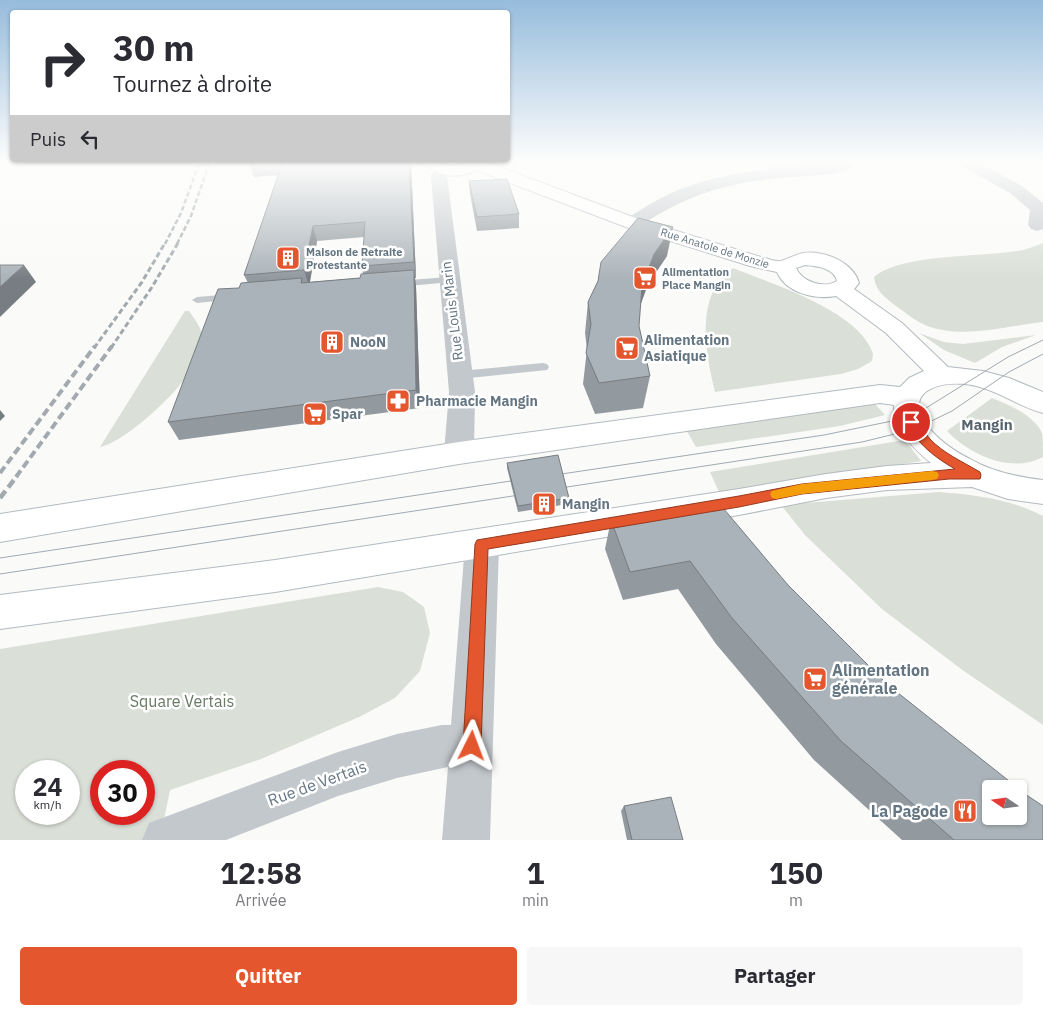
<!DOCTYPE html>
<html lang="fr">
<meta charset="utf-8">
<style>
body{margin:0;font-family:"IBM Plex Sans",sans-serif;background:#f7f7f7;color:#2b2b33;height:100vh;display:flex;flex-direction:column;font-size:19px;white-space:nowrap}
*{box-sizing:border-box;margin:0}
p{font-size:16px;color:#7c7c81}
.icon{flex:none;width:28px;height:28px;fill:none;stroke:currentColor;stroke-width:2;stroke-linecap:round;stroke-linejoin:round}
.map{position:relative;height:840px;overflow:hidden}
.sheet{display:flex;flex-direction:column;background:#fff;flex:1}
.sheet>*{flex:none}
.guide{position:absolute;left:10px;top:10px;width:500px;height:152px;border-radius:5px;box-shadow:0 1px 4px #0004;background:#fff;color:#2b2b33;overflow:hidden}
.needle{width:32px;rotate:283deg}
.tools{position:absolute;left:982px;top:780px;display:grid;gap:10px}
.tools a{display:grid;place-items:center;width:45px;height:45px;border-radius:5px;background:#fff;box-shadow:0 1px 4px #0004;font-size:25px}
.speed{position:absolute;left:15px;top:760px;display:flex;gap:10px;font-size:25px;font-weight:700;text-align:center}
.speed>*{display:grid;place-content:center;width:65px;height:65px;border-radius:50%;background:#fff;box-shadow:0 1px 4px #0004;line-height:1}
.speed small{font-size:12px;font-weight:400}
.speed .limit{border:8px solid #d22;background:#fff;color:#111}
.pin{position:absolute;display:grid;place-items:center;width:42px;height:42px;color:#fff;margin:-21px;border:2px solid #fff;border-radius:50%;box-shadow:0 1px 5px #0007}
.me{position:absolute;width:55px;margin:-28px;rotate:3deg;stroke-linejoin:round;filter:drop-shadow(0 0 4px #0008)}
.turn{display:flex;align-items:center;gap:18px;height:105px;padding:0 20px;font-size:22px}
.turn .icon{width:65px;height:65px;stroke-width:2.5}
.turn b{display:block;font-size:35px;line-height:42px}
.then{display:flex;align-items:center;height:48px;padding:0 20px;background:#0003;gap:10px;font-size:19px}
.eta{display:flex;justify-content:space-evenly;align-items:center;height:85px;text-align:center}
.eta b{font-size:30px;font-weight:700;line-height:35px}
.cta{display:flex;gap:10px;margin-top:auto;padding:10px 20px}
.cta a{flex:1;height:58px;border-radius:5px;background:#e4572e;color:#fff;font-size:20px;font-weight:700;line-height:58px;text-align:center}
.cta a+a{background:#f7f7f7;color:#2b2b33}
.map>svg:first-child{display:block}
.green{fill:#dadfd7;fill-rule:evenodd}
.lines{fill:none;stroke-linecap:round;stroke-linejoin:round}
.secondary-casing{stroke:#b3babf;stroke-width:2}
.lane{fill:#c3c8cc;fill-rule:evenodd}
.street{fill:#c3c8cc;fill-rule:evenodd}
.secondary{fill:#fff;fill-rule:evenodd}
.tram{stroke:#a2aab0;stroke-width:1}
.rail-far3{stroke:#a2aab0;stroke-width:2.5;stroke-dasharray:5 2.5;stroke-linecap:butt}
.rail-far2{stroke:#a2aab0;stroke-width:3;stroke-dasharray:5.5 3;stroke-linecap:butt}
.rail-far1{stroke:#a2aab0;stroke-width:4;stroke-dasharray:8 4;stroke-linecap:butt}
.rail{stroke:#a2aab0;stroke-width:4.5;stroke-dasharray:9 4.5;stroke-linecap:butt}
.wall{fill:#929a9f;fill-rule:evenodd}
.shaded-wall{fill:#777d82}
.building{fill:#aab3b9;stroke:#777d82;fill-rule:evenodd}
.route{fill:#e4572e;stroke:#94391e}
.slow{fill:#f59e0b}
.labels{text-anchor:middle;stroke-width:5;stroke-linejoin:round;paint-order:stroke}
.far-street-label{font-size:11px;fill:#657683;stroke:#fff}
.far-poi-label{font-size:11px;font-weight:bold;fill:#657683;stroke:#fff;text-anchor:start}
.street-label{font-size:14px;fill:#657683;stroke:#fff}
.poi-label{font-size:14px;font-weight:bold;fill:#657683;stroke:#fff;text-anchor:start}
.neighbourhood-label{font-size:15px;font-weight:bold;fill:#57646e;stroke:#fff}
.near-poi-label{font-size:16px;font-weight:bold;fill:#657683;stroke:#fff;text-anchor:start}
.near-park-label{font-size:16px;fill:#687a64;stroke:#fff}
.near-street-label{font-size:16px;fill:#657683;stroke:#fff}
</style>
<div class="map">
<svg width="1043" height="840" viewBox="0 0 1043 840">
<rect width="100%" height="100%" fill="#fafaf8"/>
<g class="green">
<path d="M753 161H834L832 166C807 168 774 178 753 161Z"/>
<path d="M1043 243V322C1006 326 961 340 925 325 914 320 906 313 896 306 885 297 876 292 874 277 900 254 981 257 1017 251 1026 250 1035 246 1043 243Z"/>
<path d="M733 268C772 284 860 311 873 354L872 361 858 369 841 374 715 392C707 358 697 313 719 281 723 276 729 272 733 268Z"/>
<path d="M185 311H189C194 319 203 328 202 339 201 343 198 349 196 353 193 361 190 370 185 378 172 398 123 443 100 447Z"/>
<path d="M919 333 944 342 963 344 1036 335 1002 347 975 363 944 350Z"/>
<path d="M992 398C1009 405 1034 415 1042 433 1043 439 1043 450 1043 457 1011 474 970 455 947 431Z"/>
<path d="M873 402 885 415 840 426 696 447 685 428Z"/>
<path d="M905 440 921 461 720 494 710 472Z"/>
<path d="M939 492C976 495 1010 499 1043 516V725L961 669 882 609 805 535 781 505Z"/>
<path d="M378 587 403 592 424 607 430 633 420 671 395 698 359 717 261 759 170 790 160 840H0V649ZM26 771H69V814H26ZM101 771H144V814H101Z"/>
</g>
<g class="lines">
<g class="secondary-casing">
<path id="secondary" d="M425 161H440L446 165 454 166 468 161H484L638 219 761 257C766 258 776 262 781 261 787 259 795 255 803 253 824 250 853 262 859 283L854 289 902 323 948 367 983 371 1009 378 1043 392V413C1016 406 994 387 965 384 942 382 906 389 924 420 933 437 954 451 970 459 993 472 1017 477 1043 480V504L1008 499 972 487 887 490 826 498 739 515 275 592 0 629V595L275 560 739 489 826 474 887 466 931 463C914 449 893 429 894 405L880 403 459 464 0 542V514L459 442 880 385 900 387 909 378 924 371 886 333 836 296C815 300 786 293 777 272L750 266 626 227 476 170C459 179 436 178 425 161ZM805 265C817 266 834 268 837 281 824 289 802 282 796 268Z"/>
</g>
<g class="lane">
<path d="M448 277 453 280 452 282 397 287 392 284 397 281Z"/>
<path d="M233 294 237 295 238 297 237 299 197 303 192 300 197 297Z"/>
<path d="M543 363 547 364 549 367 547 370 460 379 454 375 460 371Z"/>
</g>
<g class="street">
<path d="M837 161H853L854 165C846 176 805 176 791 177 729 182 690 193 638 227L632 228 626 227 623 223 626 219C641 209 656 200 673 192 724 170 780 168 836 163Z"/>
<path d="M956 161H975L1022 186 1043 203V229L1037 231 1031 229 1028 225 1030 210 1010 193 958 164Z"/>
<path d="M443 164 449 166 451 169 447 176 475 392 474 453 469 461 459 464 449 461 444 453 449 392 431 176 437 166Z"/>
<path d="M482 529 494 534 499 544 490 840H442L448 767 397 778 338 796 226 840H142L149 823 338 752 397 734 442 725H451L465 544 470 534Z"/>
</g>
<use href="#secondary" class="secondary"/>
<g class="tram">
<path d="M548 476 824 435 892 421 926 408 1008 357 1043 340"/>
<path d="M554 489 862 442 915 429 952 411 1009 372 1043 354"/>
<path d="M0 558 524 479"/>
<path d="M0 574 526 494"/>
</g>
<g class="rail-far3">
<path d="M165 244 181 213 200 161"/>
<path d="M177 244 191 216 210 161"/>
</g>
<g class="rail-far2">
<path d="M94 348 142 282 165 243"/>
<path d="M111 348 152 287 178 243"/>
</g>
<g class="rail-far1">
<path d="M0 473 95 346"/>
<path d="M16 477 112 346"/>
</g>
<path class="rail" d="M0 498 17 476"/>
</g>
<g class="wall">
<path d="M249 161H411L416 278H415L416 287 420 408 179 440 168 422 239 288 248 283 244 275 278 175 254 177 249 163ZM364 237 362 266 363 274 360 278 310 282 317 241Z"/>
<path d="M469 181 519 214V228L477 231 470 194Z"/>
<path d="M667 256 648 284 640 306 639 326 650 376 643 408 595 414 583 384 587 349 585 333 588 302Z"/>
<path d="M507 463 569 498 568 504 518 512 507 468Z"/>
<path d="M611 520 788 585 1043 840H902L814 760 716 644 678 589 623 600 605 549Z"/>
<path d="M624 806 683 840H627L621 811Z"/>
</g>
<g class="shaded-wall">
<path d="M409 161H411V163L416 278 414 262Z"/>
<path d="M313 226 317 241 309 286 304 270Z"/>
<path d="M673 227 667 256 648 284 636 317 642 286 654 254Z"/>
<path d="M24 265 36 282 0 317V287Z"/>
<path d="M414 270 416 287 420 408 416 390Z"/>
<path d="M0 410 5 416 0 421Z"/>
</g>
<g class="building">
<path d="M249 161H275L249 163Z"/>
<path d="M283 161H409L414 262 362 266 365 222 313 226 304 270 244 275Z"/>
<path d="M507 179 519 214 477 217 469 181Z"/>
<path d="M638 218 673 227 654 254 642 286 639 326 650 376 599 383 586 353 591 324 588 302 598 281 601 262Z"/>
<path d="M0 265H24L0 287Z"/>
<path d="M414 270 416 390 168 422 218 289 239 288 241 283 302 278 301 283 360 278 361 274Z"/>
<path d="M558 455 569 498 518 506 507 463Z"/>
<path d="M718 502 788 585 888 685 1028 796 1043 806V840H954L841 741 732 618 690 561 630 572 611 520ZM991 789H1019V816H991Z"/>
<path d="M671 797 683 840H632L624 806Z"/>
</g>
<linearGradient id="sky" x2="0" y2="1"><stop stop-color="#96bcdc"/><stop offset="0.58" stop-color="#fdfdfc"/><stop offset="1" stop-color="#fdfdfc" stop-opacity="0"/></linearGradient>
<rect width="1043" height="279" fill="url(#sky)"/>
<path class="route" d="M911 418C920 421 924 432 930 439 943 453 963 462 980 472L981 475 980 479H949L802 494 739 507 488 549 481 746 478 753 472 755 466 753 463 746 475 544 477 540 739 496 802 484 955 469C934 457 918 444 905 422Z"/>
<path class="slow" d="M932 471 937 472 939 475 937 479 932 480 802 494 776 499 772 498 770 494 772 491 802 484Z"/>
<defs>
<g id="building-square" transform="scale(1.25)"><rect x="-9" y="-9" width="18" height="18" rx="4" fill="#e4572e" stroke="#fff"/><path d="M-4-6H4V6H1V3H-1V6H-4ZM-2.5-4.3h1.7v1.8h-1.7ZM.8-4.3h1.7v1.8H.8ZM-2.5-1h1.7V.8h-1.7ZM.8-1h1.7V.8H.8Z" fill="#fff"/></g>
<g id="supermarket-square" transform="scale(1.25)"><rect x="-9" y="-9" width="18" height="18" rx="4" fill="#e4572e" stroke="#fff"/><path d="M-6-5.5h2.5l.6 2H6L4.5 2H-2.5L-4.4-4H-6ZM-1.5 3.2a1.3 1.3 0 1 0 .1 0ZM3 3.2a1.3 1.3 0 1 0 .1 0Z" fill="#fff"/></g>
<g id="pharmacy-square" transform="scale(1.25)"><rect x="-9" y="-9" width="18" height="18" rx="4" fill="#e4572e" stroke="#fff"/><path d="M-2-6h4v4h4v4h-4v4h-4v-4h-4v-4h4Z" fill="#fff"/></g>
<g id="restaurant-square" transform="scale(1.25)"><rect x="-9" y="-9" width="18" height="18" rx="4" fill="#e4572e" stroke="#fff"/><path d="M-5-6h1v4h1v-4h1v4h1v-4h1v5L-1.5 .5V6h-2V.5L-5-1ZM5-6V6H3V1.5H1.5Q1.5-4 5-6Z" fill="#fff"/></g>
</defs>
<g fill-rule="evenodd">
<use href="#building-square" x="288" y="258"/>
<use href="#supermarket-square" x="645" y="278"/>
<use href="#building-square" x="332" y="342"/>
<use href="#supermarket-square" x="627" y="348"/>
<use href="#pharmacy-square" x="398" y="401"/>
<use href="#supermarket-square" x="315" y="414"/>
<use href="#building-square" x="544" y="504"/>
<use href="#supermarket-square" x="815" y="679"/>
<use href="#restaurant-square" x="965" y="811"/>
</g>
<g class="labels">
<g class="far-street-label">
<text transform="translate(715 248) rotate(17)" y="4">Rue Anatole de Monzie</text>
</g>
<g class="far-poi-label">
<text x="306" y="256">Maison de Retraite<tspan x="306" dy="13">Protestante</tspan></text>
<text x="662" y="276">Alimentation<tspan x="662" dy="13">Place Mangin</tspan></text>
</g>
<g class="street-label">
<text transform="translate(452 311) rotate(-97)" y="5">Rue Louis Marin</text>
</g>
<g class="poi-label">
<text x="644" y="345">Alimentation<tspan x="644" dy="16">Asiatique</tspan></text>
<text x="350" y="347">NooN</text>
<text x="416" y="406">Pharmacie Mangin</text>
<text x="332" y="419">Spar</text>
<text x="562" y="509">Mangin</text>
</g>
<g class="neighbourhood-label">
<text x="987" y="430">Mangin</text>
</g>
<g class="near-poi-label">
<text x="832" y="676">Alimentation<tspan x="832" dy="18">générale</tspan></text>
<text x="948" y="817" text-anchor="end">La Pagode</text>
</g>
<g class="near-park-label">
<text x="182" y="707">Square Vertais</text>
</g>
<g class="near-street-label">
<text transform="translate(317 783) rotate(-20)" y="6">Rue de Vertais</text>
</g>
</g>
</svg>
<div class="tools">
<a><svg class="needle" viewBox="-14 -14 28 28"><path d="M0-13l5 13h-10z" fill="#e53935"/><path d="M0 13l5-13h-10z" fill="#7c7c81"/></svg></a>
</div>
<div class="speed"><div>24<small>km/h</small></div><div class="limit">30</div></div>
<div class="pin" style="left:911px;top:422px;background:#d93025"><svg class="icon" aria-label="arrive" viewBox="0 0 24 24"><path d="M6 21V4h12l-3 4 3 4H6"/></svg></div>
<svg class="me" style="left:472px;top:746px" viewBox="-20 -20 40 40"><path d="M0-17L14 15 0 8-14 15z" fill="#e4572e" stroke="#fff" stroke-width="4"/></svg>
<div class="guide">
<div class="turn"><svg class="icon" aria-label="right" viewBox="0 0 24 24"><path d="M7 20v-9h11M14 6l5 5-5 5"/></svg><div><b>30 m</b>Tournez à droite</div></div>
<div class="then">Puis<svg class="icon" aria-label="left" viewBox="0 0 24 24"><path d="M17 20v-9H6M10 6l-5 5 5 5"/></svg></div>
</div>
</div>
<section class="sheet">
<div class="eta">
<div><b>12:58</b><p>Arrivée</p></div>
<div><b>1</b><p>min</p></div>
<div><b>150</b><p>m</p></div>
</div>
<div class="cta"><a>Quitter</a><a>Partager</a></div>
</section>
